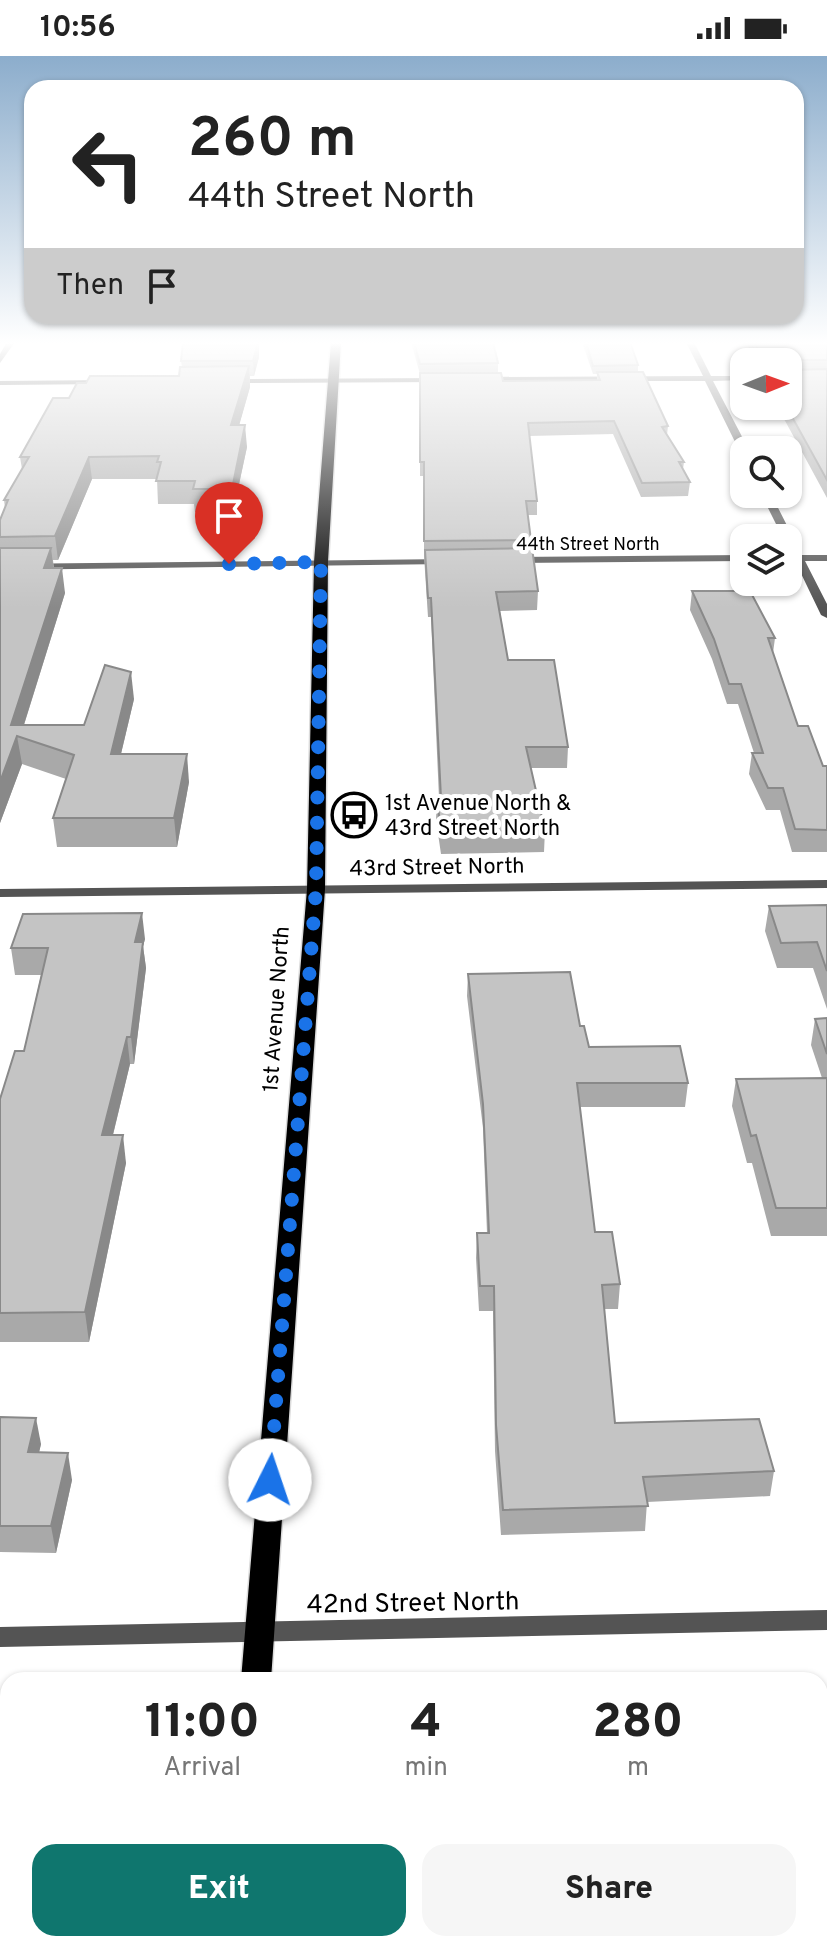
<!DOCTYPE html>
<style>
body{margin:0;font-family:Overpass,sans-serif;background:#f6f6f6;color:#222;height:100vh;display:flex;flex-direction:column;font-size:30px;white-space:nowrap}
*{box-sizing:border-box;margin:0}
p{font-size:26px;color:#767676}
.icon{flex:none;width:44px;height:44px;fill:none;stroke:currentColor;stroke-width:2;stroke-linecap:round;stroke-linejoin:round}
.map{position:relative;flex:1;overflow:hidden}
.sheet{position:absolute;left:0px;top:1616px;width:828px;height:280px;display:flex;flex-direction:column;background:#fff;border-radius:24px 24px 0 0;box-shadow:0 2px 6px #0004}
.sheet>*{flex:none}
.guide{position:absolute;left:24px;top:24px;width:780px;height:244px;border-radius:24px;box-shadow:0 2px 6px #0004;background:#fff;color:#222;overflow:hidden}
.needle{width:52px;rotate:89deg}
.controls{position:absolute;left:730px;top:292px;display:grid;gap:16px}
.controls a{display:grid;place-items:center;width:72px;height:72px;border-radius:16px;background:#fff;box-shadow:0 2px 6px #0004;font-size:40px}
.pin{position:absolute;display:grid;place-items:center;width:68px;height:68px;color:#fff;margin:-82px -34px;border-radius:50% 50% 50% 0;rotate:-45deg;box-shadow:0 0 8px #0007}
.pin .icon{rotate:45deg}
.me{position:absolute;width:88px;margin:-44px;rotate:4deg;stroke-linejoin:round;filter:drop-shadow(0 0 6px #0008)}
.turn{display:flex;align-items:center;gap:28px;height:168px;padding:0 32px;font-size:36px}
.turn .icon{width:104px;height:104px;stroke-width:2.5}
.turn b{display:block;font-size:56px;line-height:68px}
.then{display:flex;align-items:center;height:76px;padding:0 32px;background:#0003;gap:16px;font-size:30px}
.eta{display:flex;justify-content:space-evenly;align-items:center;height:136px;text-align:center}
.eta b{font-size:48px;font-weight:800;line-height:56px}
.primary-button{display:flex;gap:16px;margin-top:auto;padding:16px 32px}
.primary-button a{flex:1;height:92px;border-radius:24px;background:#0f766e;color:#fff;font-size:32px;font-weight:800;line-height:92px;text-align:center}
.primary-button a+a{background:#f6f6f6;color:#222}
.status{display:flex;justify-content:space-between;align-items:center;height:56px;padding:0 40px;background:#fff;direction:ltr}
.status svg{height:22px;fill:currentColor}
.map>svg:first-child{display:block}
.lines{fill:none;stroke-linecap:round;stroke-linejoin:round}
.primary-casing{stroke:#dbdbdb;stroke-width:3}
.minor{fill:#545454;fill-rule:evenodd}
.secondary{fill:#212121;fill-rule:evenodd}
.primary{fill:#000;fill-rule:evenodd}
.wall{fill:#a9a9a9}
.shaded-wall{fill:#898989}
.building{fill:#c4c4c4;stroke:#898989;stroke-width:2}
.route{stroke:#1a73e8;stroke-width:14;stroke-dasharray:0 25.2}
.labels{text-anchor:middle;stroke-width:8;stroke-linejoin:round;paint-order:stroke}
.far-street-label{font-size:18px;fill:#000;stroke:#fff}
.poi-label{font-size:22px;fill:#000;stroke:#fff;text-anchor:start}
.street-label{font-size:22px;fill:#000;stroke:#fff}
.near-street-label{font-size:26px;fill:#000;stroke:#fff}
</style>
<div class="status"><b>10:56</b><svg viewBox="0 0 49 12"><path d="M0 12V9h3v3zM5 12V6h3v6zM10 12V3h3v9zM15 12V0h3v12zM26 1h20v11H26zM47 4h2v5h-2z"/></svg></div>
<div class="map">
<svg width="827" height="1896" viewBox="0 0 827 1896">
<rect width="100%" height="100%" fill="#fff"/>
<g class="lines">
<g class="primary-casing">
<g id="primary">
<path d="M331 286H341L328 506 325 833 271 1624H241L307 833 314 506Z"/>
<rect x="224" y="1888" width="34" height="8"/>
</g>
</g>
<g class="minor">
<path d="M686 286H694L711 320H744V324L713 325 749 394H744V397L739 394 705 325H482L478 323 482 321 703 320Z"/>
<path d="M438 322 441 326 230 327 226 325 230 323Z"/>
<path d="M109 324 110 326 106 328 0 329V325Z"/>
<path d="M761 438H771L802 499H827V505H805L827 548V562L821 559 795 505H788V499H791L788 482H783Z"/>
<path d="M744 499V505L514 507 509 504 514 501Z"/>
<path d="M450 503 451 505 446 508 0 514V508Z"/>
<path d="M827 824V832L0 841V833Z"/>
<path d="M827 1554V1574L0 1591V1571Z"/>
</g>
<path class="secondary" d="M7 286H15L0 307V298Z"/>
<use href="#primary" class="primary"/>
</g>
<g class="wall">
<path d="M411 286H493L498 307V317L503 325 597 324V318H593L582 286H630L638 309V316L668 370 667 379 684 406 683 413 690 426 688 440 641 441 613 378 529 380 537 445V459H528L531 484 530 492 538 535 537 554 500 555 508 604 568 691 567 712H531L545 774 544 796 441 798 436 764 437 742H439L431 561H428L424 500V420H420V318Z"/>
<path d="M746 286H827V442L777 350H788V306H757Z"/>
<path d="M259 301 254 320H250V331L239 369 247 391 233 456H195L194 448H158L157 423H92L58 504H53L54 512 65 537 24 669H84L134 643 121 698 189 726 177 791H57L53 762 66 723 22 708 0 767V464L5 452 4 444 22 413 20 401 69 342 179 320 182 311 181 305Z"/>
<path d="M692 535 775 582 773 597 798 670 823 710H827V796H792L780 754H766L749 718 752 697H754L738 648H727L712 603 690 554Z"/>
<path d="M827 849V953L813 912H777L765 875 769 850Z"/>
<path d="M145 883 143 890 146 912 134 1008H130L113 1079 126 1107 89 1286H0V1043L24 995 41 919H15L11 892Z"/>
<path d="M468 918 580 970 589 991 688 1027 685 1051H580L595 1176 620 1228 618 1253H604L615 1367 774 1415 770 1440 647 1446 645 1475 501 1479 495 1395 493 1255H479L476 1202 477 1177H487L483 1072 467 940Z"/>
<path d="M827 962V1180H771L752 1107H747L732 1050 736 1023 822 1022 811 989 815 963Z"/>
<path d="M0 1361 41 1388 39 1396 72 1424 56 1497 0 1496Z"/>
<path d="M8 1695V1822H4L0 1840V1696Z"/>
<path d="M539 1888H820L827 1896H540Z"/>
</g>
<g class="shaded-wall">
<path d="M259 286V301L254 320 253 305Z"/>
<path d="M249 310 250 331 233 391 231 369Z"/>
<path d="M245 369 247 391 233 456 232 433Z"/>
<path d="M89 401 92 423 58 504 55 480Z"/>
<path d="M51 492 54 516 44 512Z"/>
<path d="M62 512 65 537 20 681 17 680 22 708 0 767V726L11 669Z"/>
<path d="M131 616 134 643 114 727 111 698Z"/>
<path d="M187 698 189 726 177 791 174 762Z"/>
<path d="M142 857 145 883 143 890 146 912 134 1008 131 981 135 886Z"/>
<path d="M127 981 130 1008 106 1107 102 1079Z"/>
<path d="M123 1079 126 1107 89 1286 85 1256Z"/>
<path d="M36 1362 41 1388 33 1423 28 1396Z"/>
<path d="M68 1397 72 1424 56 1497 51 1470Z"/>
<path d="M0 1809 4 1822 0 1840Z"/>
</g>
<g class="building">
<path d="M183 286H258L253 305H181Z"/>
<path d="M414 286H493L498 307 420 308Z"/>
<path d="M586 286H630L638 309 593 310Z"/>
<path d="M754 286H827V304H789L788 308V306H766Z"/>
<path d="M249 310 231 369H245L232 433H193L195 425H156L161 406H157L159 400 89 401 55 480 0 481V464L8 444H4L29 401H20L53 342H69L77 327H86L90 320H179L180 311Z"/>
<path d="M788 312 790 314 827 313V424L786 350H788Z"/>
<path d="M597 316H643L668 370 662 371 684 406H679L690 426 642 427 614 365 528 367 537 445H526L531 484 424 485V406H420V317H501L503 325 600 324Z"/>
<path d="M0 492H51L44 512H62L11 669H84L105 609 131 616 111 698H187L174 762H53L74 699 17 680 0 726Z"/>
<path d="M532 492 538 535 496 536 508 604H554L568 691H526L545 774 441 776 437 742H441L431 542H428L425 494Z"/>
<path d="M692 535H750L775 582H768L798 670H808L823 710H827V774L795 773 783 732H768L752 697H763L741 628H729L714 583Z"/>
<path d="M827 849V915L817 886 781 887 769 850Z"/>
<path d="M142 857 135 886H143L131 981H127L102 1079H123L85 1256 0 1257V1043L15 995H24L48 892H11L23 858Z"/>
<path d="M570 916 580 970H584L589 991 680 990 688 1027H577L595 1176H612L620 1228 602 1229 615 1367 759 1363 774 1415 643 1421 648 1450 503 1454 496 1369 494 1230H480L477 1177H489L483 1048 468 918Z"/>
<path d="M827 962V998L815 963Z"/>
<path d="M827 1022V1152H776L756 1079 751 1080 736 1023Z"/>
<path d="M0 1361 36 1362 28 1396 68 1397 51 1470H0Z"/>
<path d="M8 1695V1796H0V1696Z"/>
<path d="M820 1859H827V1896H543V1888H820Z"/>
</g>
<linearGradient id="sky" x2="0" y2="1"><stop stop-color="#8cadcc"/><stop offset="0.52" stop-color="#fff"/><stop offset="1" stop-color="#fff" stop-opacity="0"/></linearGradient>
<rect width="827" height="552" fill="url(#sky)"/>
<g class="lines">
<path class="route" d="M229 508 321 506 316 833 270 1424"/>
</g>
<defs>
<g id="bus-ring" transform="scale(2.3)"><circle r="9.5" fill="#fff" stroke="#000" stroke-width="1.5"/><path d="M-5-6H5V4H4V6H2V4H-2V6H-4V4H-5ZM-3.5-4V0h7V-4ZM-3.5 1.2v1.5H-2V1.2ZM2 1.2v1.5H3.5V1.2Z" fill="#000"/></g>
</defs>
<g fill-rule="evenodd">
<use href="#bus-ring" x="354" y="759"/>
</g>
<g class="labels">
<g class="far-street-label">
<text x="588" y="494">44th Street North</text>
</g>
<g class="poi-label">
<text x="385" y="754">1st Avenue North &amp;<tspan x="385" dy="25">43rd Street North</tspan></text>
</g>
<g class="street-label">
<text transform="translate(437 810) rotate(-1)" y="8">43rd Street North</text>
<text transform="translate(275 953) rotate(-86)" y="8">1st Avenue North</text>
</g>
<g class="near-street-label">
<text transform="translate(413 1546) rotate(-1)" y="9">42nd Street North</text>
</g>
</g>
</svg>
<div class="controls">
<a><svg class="needle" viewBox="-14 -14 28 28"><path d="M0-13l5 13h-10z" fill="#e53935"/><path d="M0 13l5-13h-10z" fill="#767676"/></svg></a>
<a><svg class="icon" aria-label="search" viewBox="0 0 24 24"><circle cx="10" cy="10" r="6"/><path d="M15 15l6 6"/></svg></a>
<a><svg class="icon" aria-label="layers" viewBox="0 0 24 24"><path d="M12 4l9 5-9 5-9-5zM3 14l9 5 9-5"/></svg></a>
</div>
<div class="pin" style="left:229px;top:508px;background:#d93025"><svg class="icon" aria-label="arrive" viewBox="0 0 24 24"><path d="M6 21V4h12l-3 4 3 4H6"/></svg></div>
<svg class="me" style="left:270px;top:1424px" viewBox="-20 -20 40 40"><circle r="19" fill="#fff"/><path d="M0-13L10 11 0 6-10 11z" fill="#1a73e8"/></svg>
<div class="guide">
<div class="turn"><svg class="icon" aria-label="left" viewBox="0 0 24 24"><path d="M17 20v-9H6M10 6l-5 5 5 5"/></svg><div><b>260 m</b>44th Street North</div></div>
<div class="then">Then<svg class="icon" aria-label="arrive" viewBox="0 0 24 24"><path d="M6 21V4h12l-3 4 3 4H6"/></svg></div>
</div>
<section class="sheet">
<div class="eta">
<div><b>11:00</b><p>Arrival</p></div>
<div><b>4</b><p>min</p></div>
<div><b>280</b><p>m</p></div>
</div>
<div class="primary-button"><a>Exit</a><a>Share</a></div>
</section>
</div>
